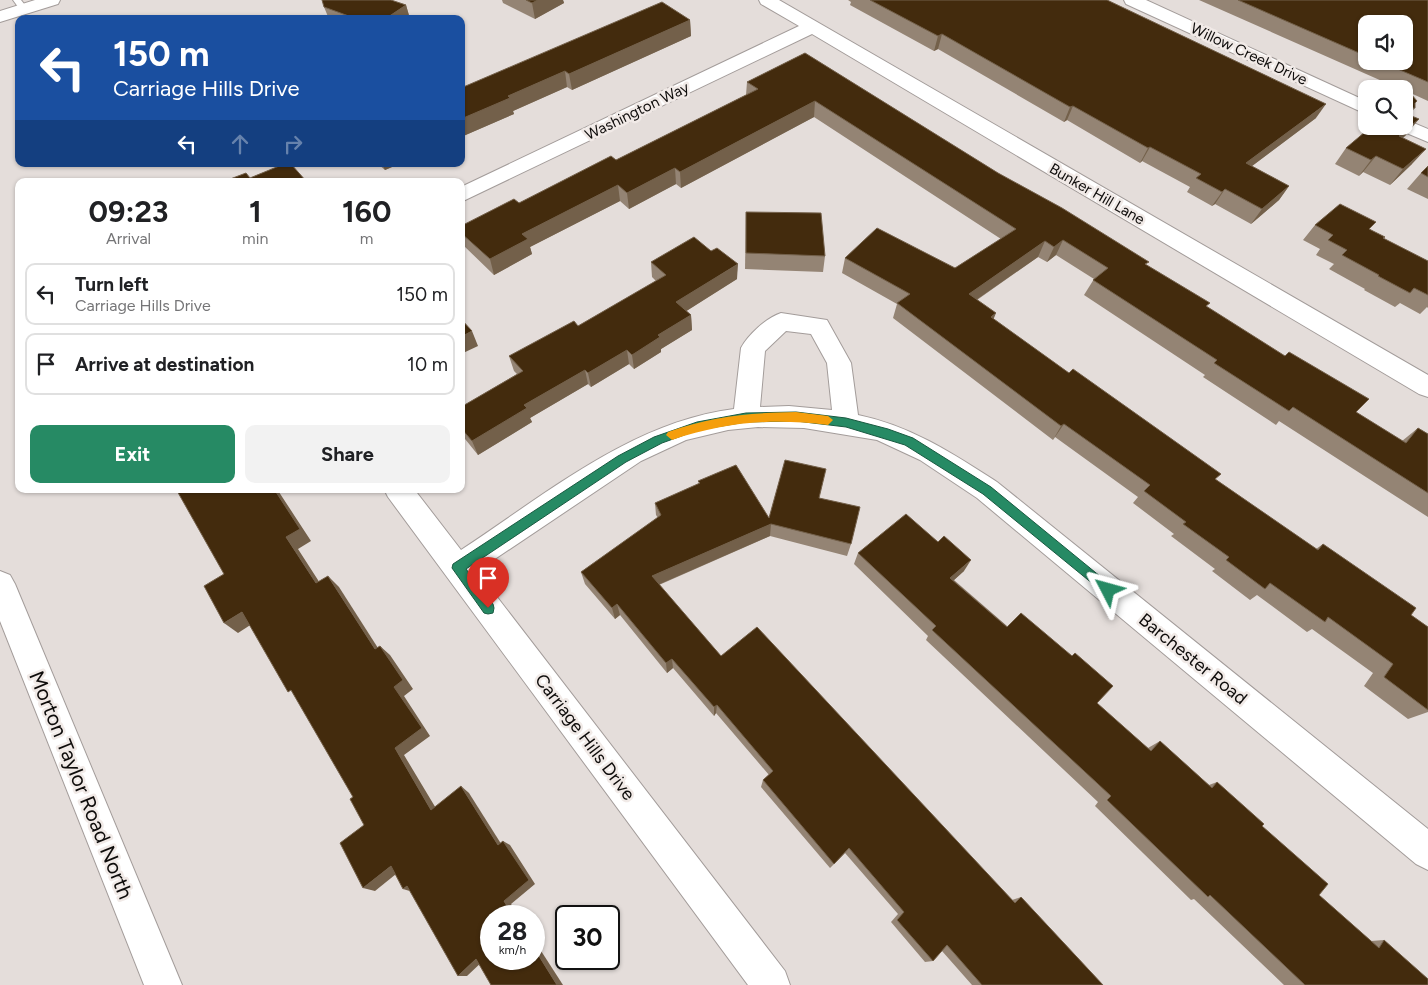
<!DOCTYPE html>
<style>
body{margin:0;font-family:Figtree,sans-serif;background:#f2f2f2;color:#202124;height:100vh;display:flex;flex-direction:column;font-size:19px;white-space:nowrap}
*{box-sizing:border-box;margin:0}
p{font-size:16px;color:#757577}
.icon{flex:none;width:28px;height:28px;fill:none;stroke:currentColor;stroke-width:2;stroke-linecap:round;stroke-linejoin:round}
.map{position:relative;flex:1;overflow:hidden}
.details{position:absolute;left:15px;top:178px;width:450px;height:315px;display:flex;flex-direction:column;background:#fff;border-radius:10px;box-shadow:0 1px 4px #0004}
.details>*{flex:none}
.hud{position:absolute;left:15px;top:15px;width:450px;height:152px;border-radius:10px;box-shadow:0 1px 4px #0004;background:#1a4fa0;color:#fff;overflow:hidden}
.tools{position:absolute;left:1358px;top:15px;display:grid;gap:10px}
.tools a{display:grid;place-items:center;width:55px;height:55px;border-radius:10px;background:#fff;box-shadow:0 1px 4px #0004;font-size:25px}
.speed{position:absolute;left:480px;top:905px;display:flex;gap:10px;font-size:25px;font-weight:700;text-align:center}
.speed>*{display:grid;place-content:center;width:65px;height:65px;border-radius:50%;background:#fff;box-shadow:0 1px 4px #0004;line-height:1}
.speed small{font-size:12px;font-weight:400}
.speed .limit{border:2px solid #111;border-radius:8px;background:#fff;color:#111}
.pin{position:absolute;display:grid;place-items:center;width:42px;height:42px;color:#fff;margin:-51px -21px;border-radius:50% 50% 50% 0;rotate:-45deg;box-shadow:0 0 5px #0007}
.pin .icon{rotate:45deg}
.me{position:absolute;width:55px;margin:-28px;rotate:309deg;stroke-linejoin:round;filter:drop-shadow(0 0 4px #0008)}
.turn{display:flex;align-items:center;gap:18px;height:105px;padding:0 15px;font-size:22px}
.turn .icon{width:65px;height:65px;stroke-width:2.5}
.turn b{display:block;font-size:35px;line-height:42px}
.lanes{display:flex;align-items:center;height:48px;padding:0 15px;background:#0003;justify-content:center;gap:25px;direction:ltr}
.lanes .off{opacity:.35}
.eta{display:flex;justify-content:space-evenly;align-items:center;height:85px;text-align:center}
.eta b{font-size:30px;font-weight:700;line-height:35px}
.action{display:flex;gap:10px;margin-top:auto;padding:10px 15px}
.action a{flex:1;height:58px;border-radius:10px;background:#268a64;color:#fff;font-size:20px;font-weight:700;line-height:58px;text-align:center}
.action a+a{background:#f2f2f2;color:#202124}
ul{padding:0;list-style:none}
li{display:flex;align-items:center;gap:15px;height:62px;margin:0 10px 8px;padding:0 5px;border:2px solid #e0e0e0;border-radius:10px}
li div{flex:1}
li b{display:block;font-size:19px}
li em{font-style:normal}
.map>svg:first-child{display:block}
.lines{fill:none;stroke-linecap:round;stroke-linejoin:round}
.lane-casing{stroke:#a39c9a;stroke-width:2}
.street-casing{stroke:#a39c9a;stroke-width:2}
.secondary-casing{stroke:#a39c9a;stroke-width:2}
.lane{fill:#fff;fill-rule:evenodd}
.street{fill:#fff;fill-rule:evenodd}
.secondary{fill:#fff;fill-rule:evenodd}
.wall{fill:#948474;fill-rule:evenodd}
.shaded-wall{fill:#73604a}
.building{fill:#432b0d;stroke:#73604a}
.route{fill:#268a64;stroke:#195a41}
.slow{fill:#f59e0b}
.labels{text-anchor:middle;stroke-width:5;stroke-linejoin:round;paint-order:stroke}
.far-street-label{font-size:15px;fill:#0e0c0b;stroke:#f1eae7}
.street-label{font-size:18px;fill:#0e0c0b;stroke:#f1eae7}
.near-street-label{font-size:21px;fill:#0e0c0b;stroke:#f1eae7}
</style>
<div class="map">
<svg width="1428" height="985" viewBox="0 0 1428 985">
<rect width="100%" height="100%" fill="#e4ddda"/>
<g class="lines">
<g class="lane-casing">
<path id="lane" d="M13 0H21L28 9 21 11Z"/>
</g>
<g class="street-casing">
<g id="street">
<path d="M759 0H779L1428 375V397L1419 394 812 34 461 202V187L799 26 761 4Z"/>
<path d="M1124 0H1146L1366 101V114L1126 4Z"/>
<path d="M1404 119 1428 129V142L1397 129 1395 126H1404Z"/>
<path d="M781 313 827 320 851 363 858 415C911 426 952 453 997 482L1428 829V870L1416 864 977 498 920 460 877 440 804 428 758 427 728 430 686 440 641 461 477 571 785 971 790 985H748L388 497 384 489H414L461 550C545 495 631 422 734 409L741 348C748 335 766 318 781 313ZM786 331 811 334 827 363 832 410 789 406 760 407 765 351Z"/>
</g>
</g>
<g class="secondary-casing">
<g id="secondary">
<path d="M35 0H60L58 4 0 22V11Z"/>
<path d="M0 571 10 575 15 584 182 985H144L0 621Z"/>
</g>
</g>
<use href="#lane" class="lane"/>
<use href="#street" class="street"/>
<use href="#secondary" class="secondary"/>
</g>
<g class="wall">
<path d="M502 0H563L564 3 535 19 503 3Z"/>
<path d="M848 0H1107L1316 118 1252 166 1289 186 1279 200 1251 224 1215 204 1212 206 1187 192 1190 187 1142 161 1140 163 1067 120 1064 122 938 49 934 51 850 5 851 2Z"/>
<path d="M1199 0H1428V101L1404 90V89H1400ZM1366 24 1404 61H1366Z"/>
<path d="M406 5 410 19H329L324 7Z"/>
<path d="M690 20 691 36 572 90 567 87 513 111 514 114 461 137V88Z"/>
<path d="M805 53 1146 265 1356 412 1402 441 1418 428 1428 434V517L1279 421 1276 425 1203 377 1205 375 1084 295 1094 279 1056 255 1047 262 1038 257 977 300 994 319 1215 479 1316 549 1323 544 1411 615 1428 627V712L1408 719 1364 686 1373 673 1312 629 1307 632 1257 595 1250 600 1212 571 1215 569 1171 536 1174 534 1133 503 1138 497 1055 437 1053 440 893 318 897 304 842 273 845 258 955 268 1001 239 814 117 681 188 676 184 629 209 620 201 530 247 532 254 494 275 462 244 461 241V226L519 203 616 160 746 95 747 82Z"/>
<path d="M1404 100 1415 104V108L1409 115 1406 135 1403 138 1412 164 1390 185 1363 172 1359 176 1335 164 1346 148Z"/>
<path d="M378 164H399L385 170Z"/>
<path d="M1428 166V199L1407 189 1421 173Z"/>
<path d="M746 212 825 256 823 272 745 269Z"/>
<path d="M1315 225 1370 229 1383 239 1428 261V308L1427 307 1420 314 1400 303 1395 307 1364 290 1365 289 1329 269 1334 264 1316 255 1320 249 1303 240Z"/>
<path d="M651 262 737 279 686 311 691 315 692 330 661 349V352L634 369 629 364 591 387 588 384 530 418 532 422 478 455 461 434V407L517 374 514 371 509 356 578 326 656 281 652 277Z"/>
<path d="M698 481 769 518 820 498 851 544 847 556 770 536 659 585 721 656 1012 900 1021 897 1103 985H972L942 951 933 961 925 962 891 922 898 914 845 853 830 868 761 787 763 780 769 775 716 713 714 716 673 668 667 673 620 615 615 619 585 584 581 572 658 518 656 515 655 503 699 484Z"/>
<path d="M938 542 964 571 954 580 1148 748 1160 741 1209 785 1217 782 1262 826 1319 895 1371 941 1384 940 1428 985H1284L1194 899 1191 900 1095 806 1098 802 926 640 928 636 854 564 858 553Z"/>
</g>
<g class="shaded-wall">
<path d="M538 0H563L564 3 535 19 532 3Z"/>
<path d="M406 5 410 19H385Z"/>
<path d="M690 20 691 36 572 90 569 74Z"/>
<path d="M942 34 938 49 934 51 938 36Z"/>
<path d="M565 71 567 87 513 111 514 114 461 137V119L508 96Z"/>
<path d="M815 101 814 117 681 188 680 172Z"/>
<path d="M1326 104 1316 118 1236 178 1246 163Z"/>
<path d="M1073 106 1067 120 1064 122 1070 107Z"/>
<path d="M1419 119 1406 135 1386 152 1399 136Z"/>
<path d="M1150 147 1142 161 1140 163 1148 148Z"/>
<path d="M1426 149 1412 164 1390 185 1403 169Z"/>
<path d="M1376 156 1363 172 1359 176 1371 160Z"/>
<path d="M382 164H399L385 170Z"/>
<path d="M675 168 676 184 629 209 627 193Z"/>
<path d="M618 185 620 201 530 247 532 254 494 275 490 259 522 234Z"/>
<path d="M1289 186 1279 200 1251 224 1262 209Z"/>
<path d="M1225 189 1215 204 1212 206 1222 192Z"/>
<path d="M1063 240 1056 255 1047 262 1054 247Z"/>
<path d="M1045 241 1038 257 963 309 969 294Z"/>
<path d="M738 264 737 279 677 317 676 302Z"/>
<path d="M461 304 465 313 461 315Z"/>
<path d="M996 313 990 328 991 317Z"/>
<path d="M691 315 692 330 661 349V352L634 369 632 355 658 335Z"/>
<path d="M472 331 478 346 461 354V337Z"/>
<path d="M627 350 629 364 591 387 588 373Z"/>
<path d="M585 370 588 384 530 418 532 422 478 455 472 441 524 405Z"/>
<path d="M1064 424 1055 437 1053 440 1061 426Z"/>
<path d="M274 489H277L311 541 298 549 327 594 316 583 286 537Z"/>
<path d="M771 524 770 536 653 587 652 576Z"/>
<path d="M971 560 964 571 944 589 950 578Z"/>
<path d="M328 576 339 587 385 659 375 649Z"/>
<path d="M617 604 620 615 615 619 612 608Z"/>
<path d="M242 612 255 622 238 633 224 623Z"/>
<path d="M380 646 390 655 413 689 404 696 430 736 404 755 440 815 431 810 395 748 394 687Z"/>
<path d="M672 659 673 668 667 673 666 663Z"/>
<path d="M717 705 716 713 714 716V707Z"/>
<path d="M461 786 469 793 505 850 498 845Z"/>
<path d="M503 841 510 845 535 884 511 904 519 916H513L504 901Z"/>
<path d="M391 866 401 870 375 891 363 888Z"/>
<path d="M407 886 413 892 403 889Z"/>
<path d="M534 940 563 985H557L534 948Z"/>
<path d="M476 959 484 960 467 976H458Z"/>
</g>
<g class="building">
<path d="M322 0H391L406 5 385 19H357L324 7Z"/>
<path d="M526 0H538L532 3Z"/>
<path d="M870 0H1107L1326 104 1246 163 1289 186 1262 209 1225 189 1222 192 1196 178 1201 174 1150 147 1148 148 1073 106 1070 107 942 34 938 36Z"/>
<path d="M1238 0H1428V82L1379 61H1404V24H1366V56Z"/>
<path d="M662 2 690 20 569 74 565 71 508 96 510 98 461 119V88Z"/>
<path d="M805 53 998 173 1062 208 1149 262 1145 264 1210 303 1206 306 1285 356 1289 352 1369 399 1356 412 1406 443 1418 428 1428 434V493L1293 407 1289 411 1214 363 1217 360 1093 280 1108 268 1063 240 1054 247 1045 241 969 294 996 313 991 317 1069 373 1073 369 1221 474 1215 479 1318 550 1323 544 1416 608 1411 615 1428 627V710L1384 677 1393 664 1328 617 1325 622 1270 583 1265 589 1226 560 1229 557 1183 524 1186 522 1144 491 1150 485 1064 424 1061 426 897 303 910 294 845 258 877 228 955 268 1016 229 815 101 680 172 675 168 627 193 618 185 522 234 528 239 490 259 461 233V226L514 199 519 203 611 156 616 160 758 89 747 82Z"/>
<path d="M1411 94 1417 101 1415 103V108H1408L1406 111 1409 115 1419 119 1399 136 1426 149 1403 169 1376 156 1371 160 1346 148 1372 126H1404V100Z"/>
<path d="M284 164H291L306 181H225L246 173 250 178Z"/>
<path d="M1428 166V177L1421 173Z"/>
<path d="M1340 204 1376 222 1369 229 1385 237 1383 238 1428 261V295L1414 288 1410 293 1378 276 1379 275 1342 255 1347 250 1328 240 1333 235 1315 225Z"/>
<path d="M746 212 821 213 825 256 746 253Z"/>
<path d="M694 237 711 251 717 248 738 264 676 302 691 315 658 335 660 337 632 355 627 350 588 373 585 370 524 405 527 408 472 441 461 428V407L523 371 509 356 574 321 578 326 666 275 651 262Z"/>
<path d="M461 319 472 331 461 337Z"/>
<path d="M785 460 826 469 819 498 860 507 851 544 771 524 652 576 721 656 757 627 1015 903 1021 897 1103 985H982L947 945 933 961 897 920 904 912 849 848 834 864 763 780 773 771 717 705 714 707 672 659 666 663 617 604 612 608 581 572 661 515 655 503 700 483 698 481 736 465 769 518Z"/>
<path d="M176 489H274L300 529 286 537 316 583 328 576 375 649 380 646 403 680 394 687 422 728 395 748 431 810 461 786 498 845 503 841 529 880 504 901 513 916H491V959H534V948L557 985H491L476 959 458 976 407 886 403 889 391 866 363 888 340 843 364 825 350 799 353 797 291 690 288 692 242 612 224 623 204 586 224 574Z"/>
<path d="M906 514 938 542 944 536 971 560 950 578 1007 627 1021 613 1072 656 1075 653 1113 686 1097 703 1151 751 1160 741 1212 788 1217 782 1264 824 1262 826 1328 884 1319 895 1379 948 1384 940 1428 979V985H1305L1210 895 1208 897 1107 800 1111 796 932 630 936 626 858 553Z"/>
</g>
<path class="route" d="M796 412 846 418 888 429 913 438 991 487 1112 586 1114 590 1112 593 1108 595 1104 593 983 494 905 445 846 427 796 421 746 422 698 430 662 443 626 462 466 569 493 604 494 608 493 613 488 614 484 613 452 568 453 564 618 456 654 437 697 422 746 413Z"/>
<path class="slow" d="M796 412 828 416 833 420 828 425C772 418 725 422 672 440L666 435 668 432C713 416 749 413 796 412Z"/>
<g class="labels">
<g class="far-street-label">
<text transform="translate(1249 54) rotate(25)" y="5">Willow Creek Drive</text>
<text transform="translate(637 111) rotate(-26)" y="5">Washington Way</text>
<text transform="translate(1097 194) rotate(30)" y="5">Bunker Hill Lane</text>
</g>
<g class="street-label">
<text transform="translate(1193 659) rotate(39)" y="6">Barchester Road</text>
<text transform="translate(585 737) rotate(53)" y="6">Carriage Hills Drive</text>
</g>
<g class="near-street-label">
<text transform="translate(81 785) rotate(68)" y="7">Morton Taylor Road North</text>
</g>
</g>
</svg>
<div class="tools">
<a><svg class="icon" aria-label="sound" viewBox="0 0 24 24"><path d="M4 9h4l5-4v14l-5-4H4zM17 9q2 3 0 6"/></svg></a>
<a><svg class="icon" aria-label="search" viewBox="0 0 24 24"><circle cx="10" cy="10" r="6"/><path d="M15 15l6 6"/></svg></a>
</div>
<div class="speed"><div>28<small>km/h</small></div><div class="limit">30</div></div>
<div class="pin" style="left:488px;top:608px;background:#d93025"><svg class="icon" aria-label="arrive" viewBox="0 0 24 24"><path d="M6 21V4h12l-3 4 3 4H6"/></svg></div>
<svg class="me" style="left:1108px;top:590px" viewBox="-20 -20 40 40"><path d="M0-17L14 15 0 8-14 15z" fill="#268a64" stroke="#fff" stroke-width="4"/></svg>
<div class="hud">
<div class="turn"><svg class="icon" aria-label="left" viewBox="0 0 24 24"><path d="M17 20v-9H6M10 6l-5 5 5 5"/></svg><div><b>150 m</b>Carriage Hills Drive</div></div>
<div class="lanes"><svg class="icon" aria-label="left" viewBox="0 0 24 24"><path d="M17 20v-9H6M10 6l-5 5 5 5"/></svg><svg class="icon off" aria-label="ahead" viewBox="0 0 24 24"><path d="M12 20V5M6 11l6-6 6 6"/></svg><svg class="icon off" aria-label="right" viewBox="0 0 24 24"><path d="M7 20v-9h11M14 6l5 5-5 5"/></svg></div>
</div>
<section class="details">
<div class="eta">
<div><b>09:23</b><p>Arrival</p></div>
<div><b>1</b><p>min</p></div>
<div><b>160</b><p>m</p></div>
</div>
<ul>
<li><svg class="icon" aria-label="left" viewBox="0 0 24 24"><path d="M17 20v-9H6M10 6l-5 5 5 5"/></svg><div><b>Turn left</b><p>Carriage Hills Drive</p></div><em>150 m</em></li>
<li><svg class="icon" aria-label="arrive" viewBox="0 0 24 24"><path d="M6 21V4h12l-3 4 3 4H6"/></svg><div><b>Arrive at destination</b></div><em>10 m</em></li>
</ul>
<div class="action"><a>Exit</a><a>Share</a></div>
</section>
</div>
